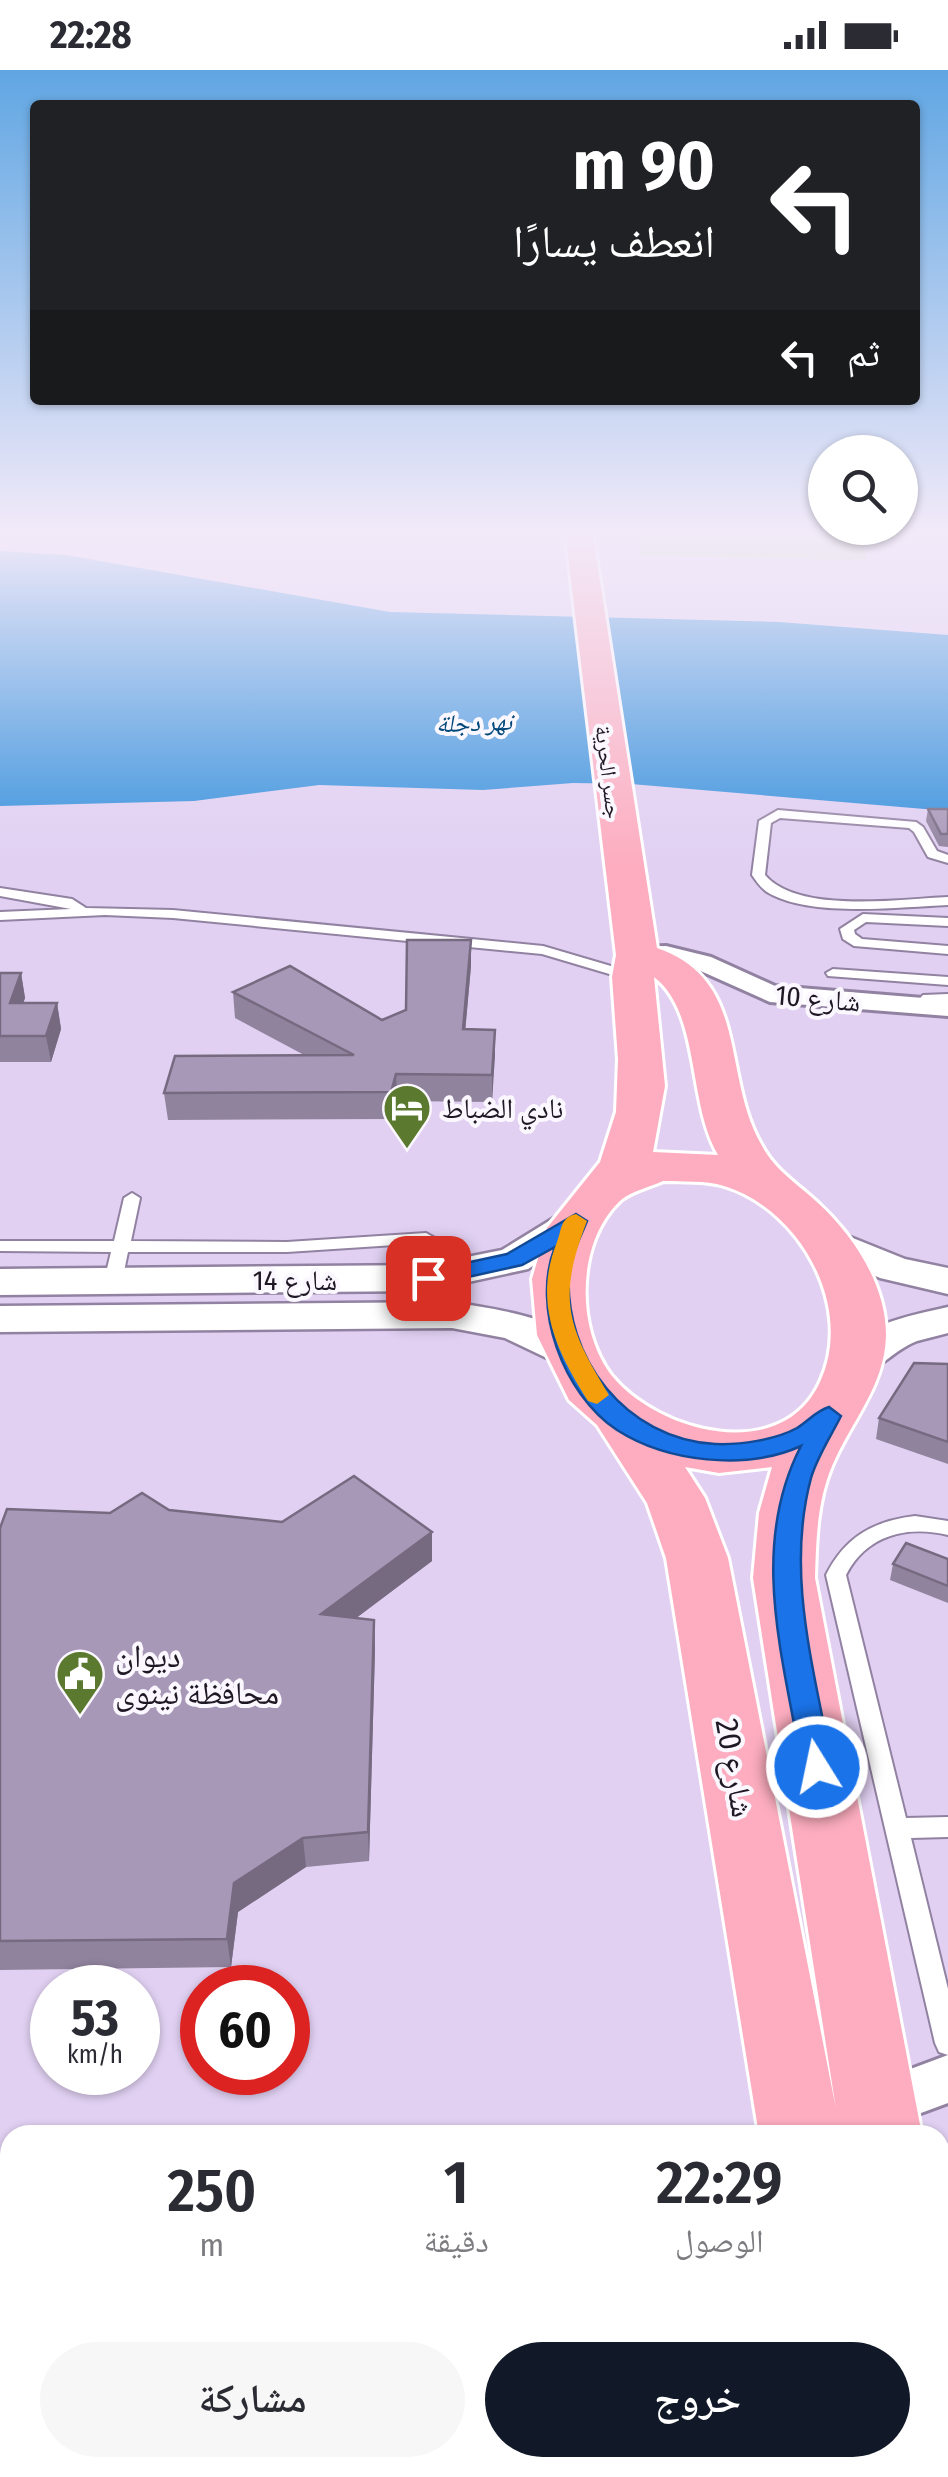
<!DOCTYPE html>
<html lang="ar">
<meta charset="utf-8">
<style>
body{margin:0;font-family:"Fira Sans Condensed","Noto Naskh Arabic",sans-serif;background:#f7f7f7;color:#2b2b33;direction:rtl;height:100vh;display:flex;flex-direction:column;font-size:38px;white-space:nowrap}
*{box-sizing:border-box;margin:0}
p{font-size:32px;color:#7c7c81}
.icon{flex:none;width:55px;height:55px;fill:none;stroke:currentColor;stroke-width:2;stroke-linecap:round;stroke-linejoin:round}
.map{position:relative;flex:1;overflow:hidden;direction:ltr}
.side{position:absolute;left:0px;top:2055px;width:950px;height:352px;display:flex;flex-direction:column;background:#fff;border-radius:30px 30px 0 0;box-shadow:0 2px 8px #0004;direction:rtl}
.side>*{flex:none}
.top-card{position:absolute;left:30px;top:30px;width:890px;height:305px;border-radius:10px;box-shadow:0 2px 8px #0004;direction:rtl;background:#202124;color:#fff;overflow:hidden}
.fabs{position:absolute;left:808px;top:365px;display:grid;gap:20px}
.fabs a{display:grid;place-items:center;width:110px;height:110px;border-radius:50%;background:#fff;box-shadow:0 2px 8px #0004;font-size:50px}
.speed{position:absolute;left:30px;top:1895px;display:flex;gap:20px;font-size:50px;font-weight:700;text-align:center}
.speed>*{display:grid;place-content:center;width:130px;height:130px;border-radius:50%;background:#fff;box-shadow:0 2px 8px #0004;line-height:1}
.speed small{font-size:25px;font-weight:400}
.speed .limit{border:15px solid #d22;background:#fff;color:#111}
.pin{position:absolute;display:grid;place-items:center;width:85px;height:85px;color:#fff;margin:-42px;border-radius:20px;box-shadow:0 5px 15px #0006}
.me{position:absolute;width:110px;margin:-55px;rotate:350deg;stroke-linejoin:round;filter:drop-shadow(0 0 8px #0008)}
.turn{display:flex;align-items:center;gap:35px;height:210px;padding:0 40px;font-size:45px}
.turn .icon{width:130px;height:130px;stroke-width:2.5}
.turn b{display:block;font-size:70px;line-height:85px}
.then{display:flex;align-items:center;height:95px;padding:0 40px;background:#0003;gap:20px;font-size:38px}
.eta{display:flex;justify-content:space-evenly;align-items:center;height:170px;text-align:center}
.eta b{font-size:60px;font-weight:600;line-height:70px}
.button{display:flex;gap:20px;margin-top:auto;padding:20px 40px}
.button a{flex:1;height:115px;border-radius:60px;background:#111827;color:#fff;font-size:40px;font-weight:600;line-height:115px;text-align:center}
.button a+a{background:#f7f7f7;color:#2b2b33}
.status{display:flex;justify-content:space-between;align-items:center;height:70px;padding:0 50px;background:#fff;direction:ltr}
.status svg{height:28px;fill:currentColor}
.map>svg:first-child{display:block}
.green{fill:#b7d591}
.water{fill:#3490dc}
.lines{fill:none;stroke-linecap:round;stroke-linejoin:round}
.service-casing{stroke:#9282a1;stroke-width:4}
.minor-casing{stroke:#9282a1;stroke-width:6}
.tertiary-casing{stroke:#9282a1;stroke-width:5}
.primary-casing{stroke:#fff;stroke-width:6}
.service{fill:#fff;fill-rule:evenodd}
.minor{fill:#fff;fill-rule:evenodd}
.tertiary{fill:#fff;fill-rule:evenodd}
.primary{fill:#fdadbf;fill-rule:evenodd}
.wall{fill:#90839e}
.shaded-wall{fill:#766a81}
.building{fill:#a898b8;stroke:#766a81;stroke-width:2.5}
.route{fill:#1a73e8;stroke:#114b97;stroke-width:2.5}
.slow{fill:#f59e0b}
.labels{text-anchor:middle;stroke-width:8;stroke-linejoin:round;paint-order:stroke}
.far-street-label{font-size:22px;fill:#1e1824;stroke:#fbf7fe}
.far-water-label{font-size:25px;font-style:italic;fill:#02487a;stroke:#fbf7fe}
.street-label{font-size:28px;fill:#1e1824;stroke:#fbf7fe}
.poi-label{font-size:28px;fill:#1e1824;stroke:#fbf7fe;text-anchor:start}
.near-poi-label{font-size:32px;fill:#1e1824;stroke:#fbf7fe;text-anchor:start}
.near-street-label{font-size:32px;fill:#1e1824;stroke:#fbf7fe}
</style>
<div class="status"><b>22:28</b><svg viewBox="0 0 49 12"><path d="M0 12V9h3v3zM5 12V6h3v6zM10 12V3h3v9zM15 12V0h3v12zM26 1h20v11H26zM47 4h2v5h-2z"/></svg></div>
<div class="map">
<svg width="948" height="2407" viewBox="0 0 948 2407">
<rect width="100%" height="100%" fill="#e1d0f2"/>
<path class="green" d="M640 460H858L867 490 641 486Z"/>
<path class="water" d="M0 481 66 485 390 542 779 552 948 565V741L631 714 573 713 483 720 319 715 194 731 0 736Z"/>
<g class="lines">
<g class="service-casing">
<g id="service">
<path d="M778 740 916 752 923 757 937 781 948 785V793L928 787 914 762 909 758 780 748 771 753 765 805C798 844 900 829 948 827V835C900 837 809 848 767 822 761 818 756 811 752 805L759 751Z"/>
<path d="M0 818 72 829 86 838 173 840 543 876 638 904 640 907 633 911 542 884 173 848 105 845 0 850V842L71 839 0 826Z"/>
<path d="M863 844 948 848V856L866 852 854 860 855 864 862 869 948 876V884L854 876 843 869 840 859Z"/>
<path d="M833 899 948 907V915L828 906 826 903Z"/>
<path d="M948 924V932H932L920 940 913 936 923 925Z"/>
<path d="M132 1123 140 1128 131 1171 287 1172 426 1163 435 1168 426 1173 287 1182H128L122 1211 113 1217 104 1211 111 1182 0 1181V1171H114L124 1128Z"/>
<path d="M915 1446 948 1451V1465C907 1455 866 1465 846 1505L906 1748 948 1747V1767L911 1768 948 1919V1985L939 1982 935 1973 826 1505C845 1467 873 1451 915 1446Z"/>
<rect x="0" y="2098" width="10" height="28"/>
</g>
</g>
<g class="minor-casing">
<g id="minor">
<path d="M666 876 711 887 775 916 948 930V946L770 932 694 898 666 892 637 893 624 885 637 877Z"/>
<path d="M948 1985V2033L875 2060 857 2053 850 2036 857 2019Z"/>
</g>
</g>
<g class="tertiary-casing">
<g id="tertiary">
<path d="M576 1139 590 1143 595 1151 590 1159 528 1199 427 1221 0 1225V1199L427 1195 502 1180 562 1143Z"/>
<path d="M823 1156 905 1189 948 1198V1224L880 1208 809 1176 803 1168 809 1160Z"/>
<path d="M452 1232C493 1239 567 1247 591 1285L585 1295 570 1299 505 1268 452 1258 0 1262V1236Z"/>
<path d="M948 1237V1263C938 1266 927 1268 917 1271 888 1282 873 1312 839 1303L833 1293C856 1255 908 1246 948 1237Z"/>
</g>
</g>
<g class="primary-casing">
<g id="primary">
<path d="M565 460H592L657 878C750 910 721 1004 761 1074 775 1101 797 1113 818 1133 854 1166 886 1215 886 1265 885 1316 851 1351 832 1396 817 1431 816 1471 815 1508L922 2065H759L666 1488 647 1433 597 1355 569 1330 537 1265 532 1209 547 1158 600 1092 616 1042 618 989 612 907 616 885ZM654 907C701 943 687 1032 718 1085L653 1082 665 1016ZM663 1111C682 1112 705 1110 724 1116 800 1139 855 1237 820 1312 782 1395 659 1363 612 1306 575 1259 576 1171 621 1130 632 1121 650 1117 663 1111ZM685 1397 719 1403 772 1397 759 1443 753 1508 836 2039 728 1488 705 1428Z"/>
<path d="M940 2336 948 2339V2407H898L896 2398H940Z"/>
<path d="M800 2398H893L896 2407H802Z"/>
</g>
</g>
<use href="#service" class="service"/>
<use href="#minor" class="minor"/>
<use href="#tertiary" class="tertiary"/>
<use href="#primary" class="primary"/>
</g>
<g class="wall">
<path d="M928 739H948V777L939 776 926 751Z"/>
<path d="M471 896 465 960H495L492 1032 397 1031 392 1049 168 1050 164 1023 306 986 235 948 233 922 382 950 406 940Z"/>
<path d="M0 903H21L25 928 23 933H57L61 959 51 992H0Z"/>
<path d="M948 1294V1394L876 1369 879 1348Z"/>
<path d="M169 1440 432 1491 356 1548 374 1550 375 1580 369 1791 306 1797 238 1842 231 1897 0 1900V1458L110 1443Z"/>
<path d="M948 1489V1533L890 1510 893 1494Z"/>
</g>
<g class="shaded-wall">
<path d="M471 870V896L463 986V959Z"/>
<path d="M21 903 25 928 14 959 10 933Z"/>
<path d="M57 933 61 959 51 992 46 966Z"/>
<path d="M495 960V986L492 1032V1005Z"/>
<path d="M396 1004 397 1031 392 1049 391 1022Z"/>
<path d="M432 1462V1491L323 1573 321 1544Z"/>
<path d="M374 1550 375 1580 369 1791 368 1762Z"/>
<path d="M303 1768 306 1797 238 1842 231 1897 227 1869 234 1813Z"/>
</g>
<g class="building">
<path d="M928 739H948V764H941Z"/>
<path d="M407 870H471L463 959 495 960 492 1005 396 1004 391 1022 164 1023 175 986 354 985 233 922 290 896 382 950 406 940Z"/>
<path d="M0 903H21L10 933H57L46 966H0Z"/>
<path d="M914 1293 948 1294V1372L879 1348Z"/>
<path d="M354 1406 432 1462 321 1544 374 1550 368 1762 303 1768 234 1813 227 1869 0 1871V1458L7 1439 110 1443 142 1423 169 1440 282 1452Z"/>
<path d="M906 1473 948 1489V1516L893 1494Z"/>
</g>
<linearGradient id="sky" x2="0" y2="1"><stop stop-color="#60a6e3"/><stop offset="0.58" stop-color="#f2eaf9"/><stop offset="1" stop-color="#f2eaf9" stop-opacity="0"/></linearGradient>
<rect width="948" height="797" fill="url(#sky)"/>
<path class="route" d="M576 1144 587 1151C581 1166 571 1185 569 1201 563 1288 626 1369 715 1374 740 1375 775 1370 797 1358 808 1351 816 1341 829 1337L841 1346C831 1366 817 1387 811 1408 785 1505 815 1601 832 1697L828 1706 817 1709 806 1706 802 1697C784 1590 748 1478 801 1376 746 1401 667 1392 617 1360 563 1324 531 1237 555 1177L522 1195 428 1216 416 1208 419 1203 507 1184Z"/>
<path class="slow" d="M576 1144 587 1151C557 1229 567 1256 609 1325L597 1334 588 1331C556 1281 533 1232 557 1172 562 1159 560 1148 576 1144Z"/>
<defs>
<g id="hotel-pin" transform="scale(2.5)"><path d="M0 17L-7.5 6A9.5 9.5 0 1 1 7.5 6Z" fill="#5c7a2f" stroke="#fbf7fe"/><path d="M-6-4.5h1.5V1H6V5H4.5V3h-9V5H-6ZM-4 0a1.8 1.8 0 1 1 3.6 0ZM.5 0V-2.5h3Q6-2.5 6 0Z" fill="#fff"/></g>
<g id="civic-pin" transform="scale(2.5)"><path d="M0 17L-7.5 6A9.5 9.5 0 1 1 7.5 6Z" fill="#5c7a2f" stroke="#fbf7fe"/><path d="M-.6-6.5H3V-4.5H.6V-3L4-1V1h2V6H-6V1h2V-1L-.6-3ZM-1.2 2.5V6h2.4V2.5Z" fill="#fff"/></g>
</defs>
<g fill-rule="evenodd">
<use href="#hotel-pin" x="407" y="1038"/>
<use href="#civic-pin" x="80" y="1604"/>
</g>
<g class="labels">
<g class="far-street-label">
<text transform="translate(609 702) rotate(83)" y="8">جسر الحرية</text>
</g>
<g class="far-water-label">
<text transform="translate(474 652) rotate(-2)" y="9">نهر دجلة</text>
</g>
<g class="street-label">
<text transform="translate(818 928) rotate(5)" y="10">شارع 10</text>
<text x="295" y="1220">شارع 14</text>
</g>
<g class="poi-label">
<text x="442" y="1048">نادي الضباط</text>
</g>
<g class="near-poi-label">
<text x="115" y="1597">ديوان<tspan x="115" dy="37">محافظة نينوى</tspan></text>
</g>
<g class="near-street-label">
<text transform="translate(735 1698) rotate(80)" y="11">شارع 20</text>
</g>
</g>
</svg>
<div class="fabs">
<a><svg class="icon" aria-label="search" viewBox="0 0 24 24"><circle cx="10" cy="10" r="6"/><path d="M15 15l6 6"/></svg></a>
</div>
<div class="speed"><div>53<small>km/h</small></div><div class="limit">60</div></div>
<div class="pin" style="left:428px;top:1208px;background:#d93025"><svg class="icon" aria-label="arrive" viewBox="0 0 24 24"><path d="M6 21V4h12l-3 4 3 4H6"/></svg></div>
<svg class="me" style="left:817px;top:1697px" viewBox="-20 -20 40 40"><circle r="17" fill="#1a73e8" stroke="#fff" stroke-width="3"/><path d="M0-11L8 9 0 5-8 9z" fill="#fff"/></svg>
<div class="top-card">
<div class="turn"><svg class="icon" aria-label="left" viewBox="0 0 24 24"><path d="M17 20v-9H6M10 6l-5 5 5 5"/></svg><div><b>90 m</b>انعطف يسارًا</div></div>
<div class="then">ثم<svg class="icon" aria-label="left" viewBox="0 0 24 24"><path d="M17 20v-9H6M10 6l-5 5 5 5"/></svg></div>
</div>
<section class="side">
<div class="eta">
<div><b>22:29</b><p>الوصول</p></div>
<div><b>1</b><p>دقيقة</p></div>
<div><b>250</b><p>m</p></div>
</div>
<div class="button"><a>خروج</a><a>مشاركة</a></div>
</section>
</div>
